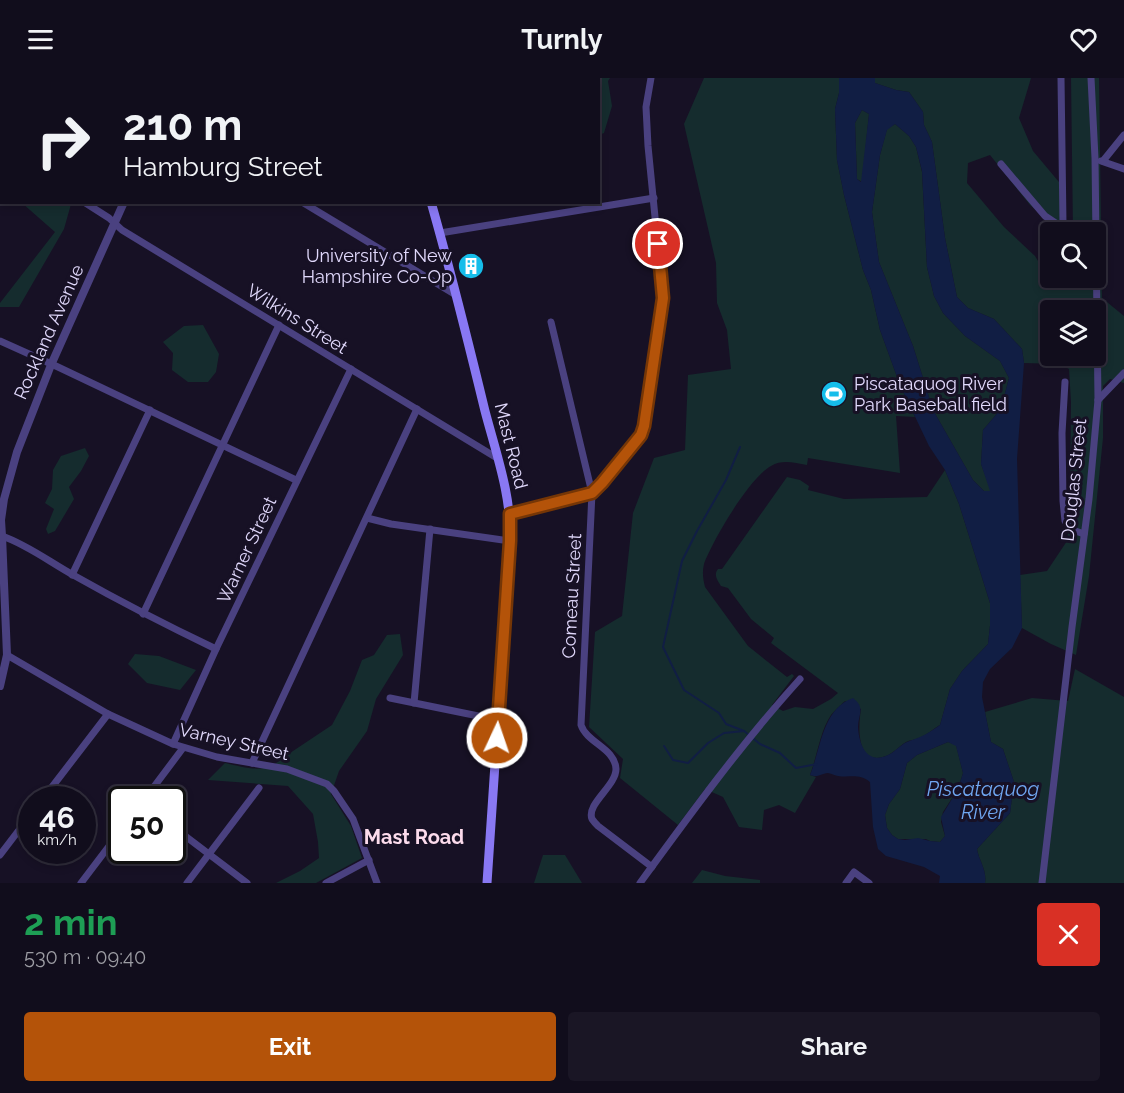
<!DOCTYPE html>
<meta charset="utf-8">
<style>
body{margin:0;font-family:Raleway,sans-serif;background:#1a1625;color:#f1f3f6;height:100vh;display:flex;flex-direction:column;font-size:22px;white-space:nowrap}
*{box-sizing:border-box;margin:0}
p{font-size:20px;color:#9c9ca3}
.icon{flex:none;width:33px;height:33px;fill:none;stroke:currentColor;stroke-width:2;stroke-linecap:round;stroke-linejoin:round}
.map{position:relative;height:805px;overflow:hidden}
.drawer{display:flex;flex-direction:column;background:#110d1c;flex:1}
.drawer>*{flex:none}
.hud{position:absolute;left:0px;top:0px;width:600px;height:126px;box-shadow:0 3px 9px #0003,0 0 0 2px #302d3b;background:#110d1c;color:#f1f3f6;overflow:hidden}
.fabs{position:absolute;left:1040px;top:144px;display:grid;gap:12px}
.fabs a{display:grid;place-items:center;width:66px;height:66px;border-radius:6px;background:#110d1c;box-shadow:0 3px 9px #0003,0 0 0 2px #302d3b;font-size:30px}
.speed{position:absolute;left:18px;top:708px;display:flex;gap:12px;font-size:30px;font-weight:700;text-align:center}
.speed>*{display:grid;place-content:center;width:78px;height:78px;border-radius:50%;background:#110d1c;box-shadow:0 3px 9px #0003,0 0 0 2px #302d3b;line-height:1}
.speed small{font-size:15px;font-weight:400}
.speed .limit{border:3px solid #111;border-radius:9px;background:#fff;color:#111}
.pin{position:absolute;display:grid;place-items:center;width:51px;height:51px;color:#fff;margin:-26px;border:3px solid #fff;border-radius:50%;box-shadow:0 2px 6px #0007}
.me{position:absolute;width:66px;margin:-33px;rotate:3deg;stroke-linejoin:round;filter:drop-shadow(0 0 4px #0008)}
.turn{display:flex;align-items:center;gap:21px;height:126px;padding:0 24px;font-size:27px}
.turn .icon{width:78px;height:78px;stroke-width:2.5}
.turn b{display:block;font-size:42px;line-height:51px}
.round{display:grid;place-items:center;flex:none;width:63px;height:63px;border-radius:6px;background:#1a1625}
.head{display:flex;align-items:center;justify-content:space-between;height:102px;padding:0 24px}
h1{font-size:36px;font-weight:700;line-height:45px;color:#1e9e55}
.primary-button{display:flex;gap:12px;margin-top:auto;padding:12px 24px}
.primary-button a{flex:1;height:69px;border-radius:6px;background:#b45309;color:#fff;font-size:24px;font-weight:700;line-height:69px;text-align:center}
.primary-button a+a{background:#1a1625;color:#f1f3f6}
header{display:flex;justify-content:space-between;align-items:center;height:78px;padding:0 24px;background:#110d1c;font-size:27px;font-weight:700}
.map>svg:first-child{display:block}
.green{fill:#152c2e;fill-rule:evenodd}
.water{fill:#111e44;fill-rule:evenodd}
.lines{fill:none;stroke-linecap:round;stroke-linejoin:round}
.stream{stroke:#111e44;stroke-width:2}
.minor{stroke:#4a4180;stroke-width:7}
.tertiary{stroke:#4a4180;stroke-width:8}
.secondary{stroke:#8978f3;stroke-width:9}
.route-casing{stroke:#753606;stroke-width:15}
.route{stroke:#b45309;stroke-width:10}
.labels{text-anchor:middle;stroke-width:6;stroke-linejoin:round;paint-order:stroke}
.poi-label{font-size:18px;fill:#e1d9fc;stroke:#171125;text-anchor:end}
.street-label{font-size:18px;fill:#e1d9fc;stroke:#171125}
.water-label{font-size:20px;font-style:italic;fill:#70a7f2;stroke:#171125}
.neighbourhood-label{font-size:20px;font-weight:bold;fill:#fcdbec;stroke:#171125}
</style>
<header><svg class="icon" aria-label="menu" viewBox="0 0 24 24"><path d="M4 6h16M4 12h16M4 18h16"/></svg>Turnly<svg class="icon" aria-label="heart" viewBox="0 0 24 24"><path d="M12 20l-8-8c-3-5 5-10 8-4 3-6 11-1 8 4z"/></svg></header>
<div class="map">
<svg width="1124" height="805" viewBox="0 0 1124 805">
<rect width="100%" height="100%" fill="#171125"/>
<g class="green">
<path d="M440 0H610L608 3 612 28 604 55 599 57 598 2H443Z"/>
<path d="M704 0H839V15L835 31 837 82 844 117 863 192 871 212 880 252 900 307 915 339 896 338 900 395 808 380 807 387C794 385 783 381 771 388 749 400 713 462 704 486 702 494 703 501 705 509L748 568 787 599 792 596 794 598 772 627 783 633 795 629 813 631 831 621 838 615 771 565 774 560 751 541 728 510 721 508C718 503 713 497 718 491H722L787 399 800 402 809 408 808 412 844 421 927 419 945 392 959 426 990 525V548L988 566 962 593 950 611 940 647C933 651 927 657 919 660 915 662 910 662 906 664 899 668 894 675 886 678 856 689 858 649 861 631L845 623C840 628 835 632 831 637 820 653 817 679 810 697L816 699 795 735 779 727 764 732 762 752 739 749 723 719 705 711 678 747 620 700 623 681 589 649 595 554 622 538 633 435 654 380 685 372 688 297 731 291 727 252 717 225 716 185 684 46Z"/>
<path d="M875 0H1031L1019 40 1033 73 1064 110 1066 147 1059 152 1030 127 990 77 968 85 967 105 1004 149 1035 178 1051 204 1066 200H1095V154H1073L1071 0H1099L1102 220 1124 238V305L1110 301 1103 308V360L1089 498 1076 577 1051 566 1022 550 1020 497 1047 493 1067 463 1070 437 1071 324 1069 291 1059 286 1024 285 1022 271 994 241 968 230 957 219 945 160 932 64 924 47 923 34 909 14 896 12 875 5ZM1050 232H1095V278H1050Z"/>
<path d="M862 32 869 36 862 104 857 101 855 45Z"/>
<path d="M895 46 909 58 916 69 922 94 927 189 934 218 943 235 965 258 1000 283 1009 300 1001 331 983 352 981 386 991 413H984L973 402 933 332 913 268 879 184 872 134 880 77 887 51Z"/>
<path d="M69 124 71 126 64 151 19 229H0V225L55 154 22 125Z"/>
<path d="M203 247 219 276 216 294 208 304H188L172 292 173 275 163 264 184 248Z"/>
<path d="M85 370 89 378 81 393 69 409 74 421 55 453 48 456 46 451 54 431 45 425 52 411 53 392 61 378Z"/>
<path d="M400 556 403 577 376 621 367 653 339 693 331 716 351 748 362 780 316 805H276L300 793 319 780 318 764 313 736 288 708 208 702 225 685C248 690 265 697 284 679L332 647 350 613 362 582 374 577 387 557Z"/>
<path d="M135 576 159 578 196 592 180 612 147 605 128 586Z"/>
<path d="M1075 591 1124 619V805H985C987 792 979 783 977 771L1010 735 1014 704 1003 671 991 664 985 634 1032 620 1068 623Z"/>
<path d="M948 664 956 667 963 695 958 711 943 734 941 744 945 758 940 764 930 763 926 761H898L892 757 887 750 885 737 889 726 900 711 907 685 917 677Z"/>
<path d="M543 777H565L582 805H534Z"/>
<path d="M702 792 725 798 760 802V805H692Z"/>
</g>
<path class="water" d="M839 0H875V5L896 12 909 14 923 34 924 47 932 64 945 160 957 219 968 230 994 241 1022 271 1024 285 1017 381 1022 550 1012 570 990 591 983 604 982 619 991 664 1003 671 1014 704 1010 735 977 771C979 783 987 792 985 805H939L940 798 924 789 886 778 878 771 873 749 870 704C859 695 850 700 838 698 836 698 830 695 828 695 820 696 818 700 810 697 821 671 822 631 853 620 866 630 858 637 858 649 859 667 867 687 888 677 895 674 900 667 907 664 911 662 916 661 920 659 927 656 934 651 940 647L950 611 962 593 988 566 990 548V525L959 426 945 392 929 368 900 307 880 252 871 212 863 192 844 117 837 82 835 31 839 15ZM862 32 869 36 861 104 857 101 855 45ZM895 46 909 58 916 69 922 93 927 189 934 218 943 235 965 258 1000 283 1009 300 1001 331 983 352 981 386 990 413H984L973 402 933 332 913 268 879 184 872 134 880 77 887 52ZM948 664 956 668 963 695 958 711 941 739 945 758 940 764 930 763 918 760 905 762 898 761 892 757 887 750 885 737 889 726 900 711 907 685 917 677Z"/>
<g class="lines">
<g class="stream">
<path d="M740 369 726 402 697 453 682 483 663 569 684 612 719 635 726 646 744 653 760 666 780 675 796 690 817 686"/>
<path d="M664 668 673 682 688 685 708 665 724 655 744 653"/>
</g>
<g class="minor">
<path d="M63 0 65 2"/>
<path d="M354 0 356 2"/>
<path d="M70 2 71 0"/>
<path d="M0 73 2 74"/>
<path d="M1101 83 1124 91"/>
<path d="M1103 83 1124 57"/>
<path d="M1001 86 1045 138 1057 146 1063 145 1061 0"/>
<path d="M84 124 109 140 122 152 497 380"/>
<path d="M302 124 456 217"/>
<path d="M440 155 654 120"/>
<path d="M551 244 592 415 581 647C587 665 615 670 616 691 616 708 586 726 592 741 594 744 596 746 598 748L652 789"/>
<path d="M0 263 58 289 296 402"/>
<path d="M1065 304 1062 355 1063 423 1065 443 1070 451 1084 456"/>
<path d="M1098 322 1124 295"/>
<path d="M510 436 567 423 592 415 637 363 644 348 663 220 648 68 646 29 651 0"/>
<path d="M367 440 391 446 510 463"/>
<path d="M2 458C28 467 51 485 75 498 121 524 168 548 216 571"/>
<path d="M72 497 150 332"/>
<path d="M143 536 279 247"/>
<path d="M7 577 108 636 173 666 217 679 287 691 327 706 334 713 353 741 377 805"/>
<path d="M390 620 498 642"/>
<path d="M414 625 430 451"/>
<path d="M173 666 216 571 351 291"/>
<path d="M252 685 417 331"/>
<path d="M42 722 108 636"/>
<path d="M144 722 183 670"/>
<path d="M172 748 247 805"/>
<path d="M0 777 32 735"/>
<path d="M81 805 122 751"/>
<path d="M187 805 259 710"/>
<path d="M326 805 369 782"/>
<path d="M640 805C691 735 742 665 800 601"/>
<path d="M846 805 854 794 869 805"/>
<path d="M1042 805 1072 549 1089 421 1098 322 1095 80 1091 0"/>
</g>
<g class="tertiary">
<path d="M159 2V0"/>
<path d="M0 608 7 577 2 458 1 442 4 421 17 374 51 287 124 124"/>
</g>
<g class="secondary">
<path d="M399 0 400 2"/>
<path d="M431 124C451 194 468 263 485 333 496 375 512 419 510 463L487 805"/>
</g>
</g>
<g class="lines">
<g class="route-casing">
<path id="route" d="M497 660 510 463V436L592 415 602 405 641 357 644 348 663 220 658 166"/>
</g>
<use href="#route" class="route"/>
</g>
<defs>
<g id="building-disc" transform="scale(1.35)"><circle r="9.5" fill="#16bdea" stroke="#171125"/><path d="M-4-6H4V6H1V3H-1V6H-4ZM-2.5-4.3h1.7v1.8h-1.7ZM.8-4.3h1.7v1.8H.8ZM-2.5-1h1.7V.8h-1.7ZM.8-1h1.7V.8H.8Z" fill="#fff"/></g>
<g id="stadium-disc" transform="scale(1.35)"><circle r="9.5" fill="#16bdea" stroke="#171125"/><path d="M0-5a6.5 5 0 1 0 0 10a6.5 5 0 1 0 0-10ZM-3.5-1.8h7v3.6h-7Z" fill="#fff"/></g>
</defs>
<g fill-rule="evenodd">
<use href="#building-disc" x="471" y="188"/>
<use href="#stadium-disc" x="834" y="316"/>
</g>
<g class="labels">
<g class="poi-label">
<text x="452" y="184">University of New<tspan x="452" dy="21">Hampshire Co-Op</tspan></text>
<text x="854" y="312" text-anchor="start">Piscataquog River<tspan x="854" dy="21">Park Baseball field</tspan></text>
</g>
<g class="street-label">
<text transform="translate(297 241) rotate(32)" y="6">Wilkins Street</text>
<text transform="translate(49 254) rotate(-66)" y="6">Rockland Avenue</text>
<text transform="translate(511 368) rotate(76)" y="6">Mast Road</text>
<text transform="translate(1074 402) rotate(-84)" y="6">Douglas Street</text>
<text transform="translate(247 472) rotate(-65)" y="6">Warner Street</text>
<text transform="translate(572 518) rotate(-87)" y="6">Comeau Street</text>
<text transform="translate(234 664) rotate(13)" y="6">Varney Street</text>
</g>
<g class="water-label">
<text x="983" y="718">Piscataquog<tspan x="983" dy="23">River</tspan></text>
</g>
<g class="neighbourhood-label">
<text x="414" y="766">Mast Road</text>
</g>
</g>
</svg>
<div class="fabs">
<a><svg class="icon" aria-label="search" viewBox="0 0 24 24"><circle cx="10" cy="10" r="6"/><path d="M15 15l6 6"/></svg></a>
<a><svg class="icon" aria-label="layers" viewBox="0 0 24 24"><path d="M12 4l9 5-9 5-9-5zM3 14l9 5 9-5"/></svg></a>
</div>
<div class="speed"><div>46<small>km/h</small></div><div class="limit">50</div></div>
<div class="pin" style="left:658px;top:166px;background:#d93025"><svg class="icon" aria-label="arrive" viewBox="0 0 24 24"><path d="M6 21V4h12l-3 4 3 4H6"/></svg></div>
<svg class="me" style="left:497px;top:660px" viewBox="-20 -20 40 40"><circle r="17" fill="#b45309" stroke="#fff" stroke-width="3"/><path d="M0-11L8 9 0 5-8 9z" fill="#fff"/></svg>
<div class="hud">
<div class="turn"><svg class="icon" aria-label="right" viewBox="0 0 24 24"><path d="M7 20v-9h11M14 6l5 5-5 5"/></svg><div><b>210 m</b>Hamburg Street</div></div>
</div>
</div>
<section class="drawer">
<div class="head"><div><h1>2 min</h1><p>530 m · 09:40</p></div><a class="round" style="background:#d93025;color:#fff"><svg class="icon" aria-label="close" viewBox="0 0 24 24"><path d="M6 6l12 12M18 6L6 18"/></svg></a></div>
<div class="primary-button"><a>Exit</a><a>Share</a></div>
</section>
